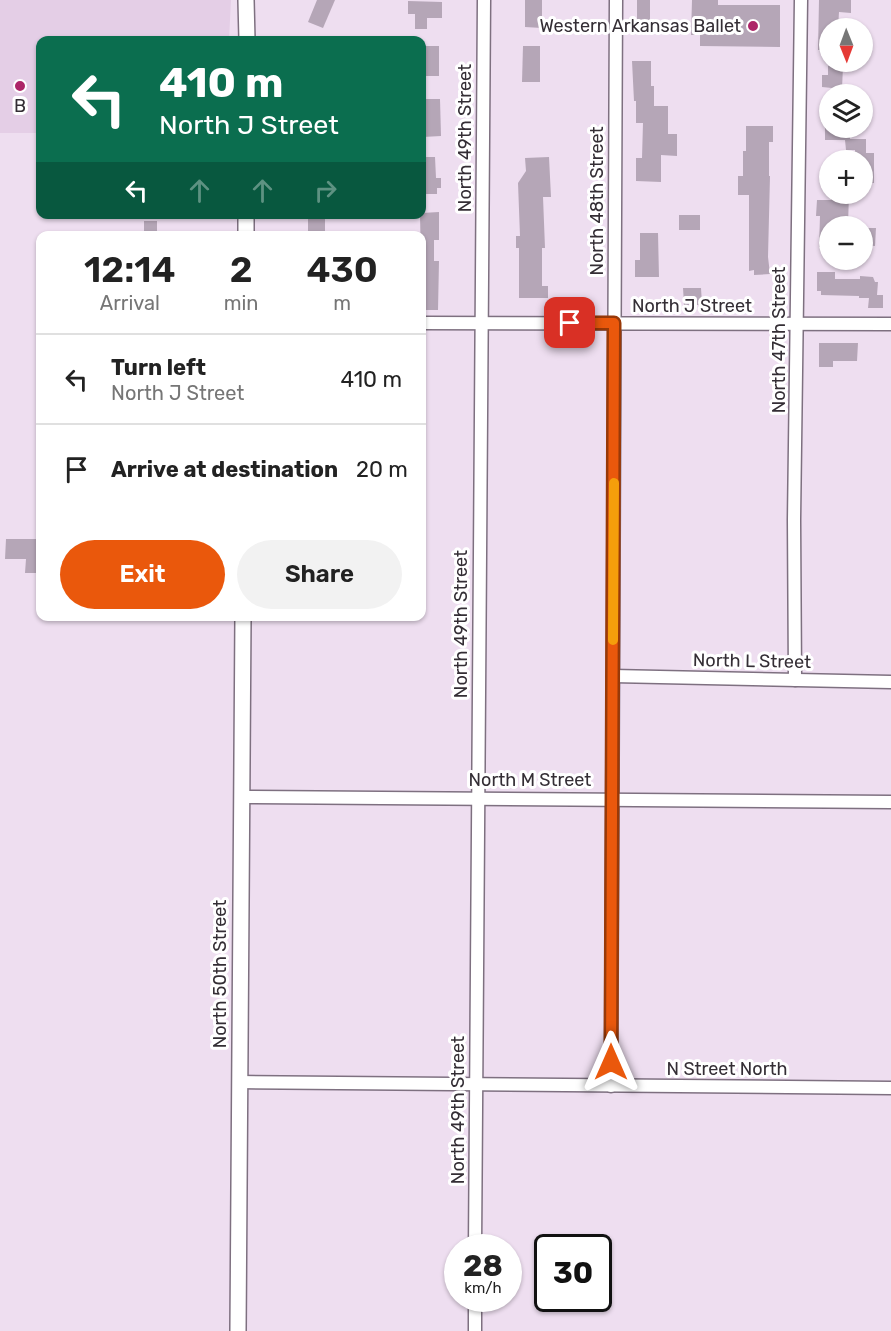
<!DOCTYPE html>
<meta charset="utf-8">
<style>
body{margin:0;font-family:Rubik,sans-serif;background:#f2f2f2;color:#222;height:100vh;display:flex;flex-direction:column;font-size:22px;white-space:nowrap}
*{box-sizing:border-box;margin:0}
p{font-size:20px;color:#767676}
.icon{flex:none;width:33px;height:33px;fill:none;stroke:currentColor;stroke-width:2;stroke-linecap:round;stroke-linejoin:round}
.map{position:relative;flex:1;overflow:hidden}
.side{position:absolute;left:36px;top:231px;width:390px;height:390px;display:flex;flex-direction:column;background:#fff;border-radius:12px;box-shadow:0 2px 4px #0004}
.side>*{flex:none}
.guide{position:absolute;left:36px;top:36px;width:390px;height:183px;border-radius:12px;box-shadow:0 2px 4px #0004;background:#0b6e4f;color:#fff;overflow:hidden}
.needle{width:39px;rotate:179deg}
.controls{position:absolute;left:819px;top:18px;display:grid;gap:12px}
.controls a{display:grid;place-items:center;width:54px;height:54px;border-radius:50%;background:#fff;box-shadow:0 2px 4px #0004;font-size:30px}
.speed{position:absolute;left:444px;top:1234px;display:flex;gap:12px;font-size:30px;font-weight:700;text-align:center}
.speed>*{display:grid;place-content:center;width:78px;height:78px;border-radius:50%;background:#fff;box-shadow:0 2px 4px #0004;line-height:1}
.speed small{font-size:15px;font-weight:400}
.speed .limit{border:3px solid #111;border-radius:9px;background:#fff;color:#111}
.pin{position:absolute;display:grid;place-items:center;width:51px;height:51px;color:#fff;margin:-26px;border-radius:12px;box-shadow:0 3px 9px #0006}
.me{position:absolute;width:66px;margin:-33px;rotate:0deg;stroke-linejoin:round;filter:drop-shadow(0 0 4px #0008)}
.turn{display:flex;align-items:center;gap:21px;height:126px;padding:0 24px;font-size:27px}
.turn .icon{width:78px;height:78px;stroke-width:2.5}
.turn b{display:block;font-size:42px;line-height:51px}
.lanes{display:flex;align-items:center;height:57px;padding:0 24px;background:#0003;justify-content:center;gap:30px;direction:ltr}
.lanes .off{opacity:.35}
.eta{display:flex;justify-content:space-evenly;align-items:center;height:102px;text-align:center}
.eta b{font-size:36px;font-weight:600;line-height:42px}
.primary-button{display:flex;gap:12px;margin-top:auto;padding:12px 24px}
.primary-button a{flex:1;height:69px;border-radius:36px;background:#ea580c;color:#fff;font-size:24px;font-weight:600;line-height:69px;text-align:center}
.primary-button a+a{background:#f2f2f2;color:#222}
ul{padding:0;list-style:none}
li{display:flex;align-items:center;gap:18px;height:90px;padding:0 24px;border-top:2px solid #e0e0e0}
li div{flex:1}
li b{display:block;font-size:22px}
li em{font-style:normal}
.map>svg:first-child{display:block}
.built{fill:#e4cee6}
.building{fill:#b5a6b7}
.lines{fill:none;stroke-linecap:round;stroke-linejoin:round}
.minor-casing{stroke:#7e7080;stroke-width:15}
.tertiary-casing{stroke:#7e7080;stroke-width:18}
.minor{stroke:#fff;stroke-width:12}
.tertiary{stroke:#fff;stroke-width:15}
.route-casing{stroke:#983908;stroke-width:15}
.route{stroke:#ea580c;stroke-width:10}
.slow{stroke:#f59e0b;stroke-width:10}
.poi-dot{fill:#ad2568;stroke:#fff;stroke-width:2}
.labels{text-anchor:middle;stroke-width:6;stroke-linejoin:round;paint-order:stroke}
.poi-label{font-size:18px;fill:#342e35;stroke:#fff;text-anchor:end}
.street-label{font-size:18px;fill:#342e35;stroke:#fff}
</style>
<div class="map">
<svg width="891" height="1331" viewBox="0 0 891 1331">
<rect width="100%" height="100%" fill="#eedef0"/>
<path class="built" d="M0 0H231L229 40H40V133H0Z"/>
<g class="building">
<path d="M317 0H335L323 28 308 22Z"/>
<path d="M525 0H542V28L525 27Z"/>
<rect x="637" y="0" width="13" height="25"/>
<path d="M692 0H718V5H780V47L700 46V35H691Z"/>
<path d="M819 0H851V13L839 12 838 28H830V50H818Z"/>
<path d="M408 1 442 2V18H427V29H415V14H408Z"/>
<rect x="422" y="46" width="17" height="30"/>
<path d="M523 46H540V82H522Z"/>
<path d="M632 61H651V86H654V106H668V134H677V156L661 155V182L636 181V158H642L643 123H636V101H634Z"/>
<path d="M828 66H843L842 89 822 87V75H828Z"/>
<path d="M422 99H440L441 136 423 137Z"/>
<path d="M746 126H773V142H769V176H770L768 257 770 274 754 275V270L749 271V195H738V176H743V151H746Z"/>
<path d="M825 128H849L850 139H866V153H874V183H862V160H855V150H846L845 140H825Z"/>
<path d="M424 157H435L436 178H441V188H437V194H422Z"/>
<path d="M549 157 551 197H543L545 248H542V286H548V298H519V248H516V236H520L518 183 526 171 525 158Z"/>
<path d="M831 194H849L848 225H830V247H819L820 216H816L817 200H831Z"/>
<path d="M439 212V240H434V261H439L438 310H422L420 214 422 213Z"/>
<rect x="308" y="214" width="17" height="22"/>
<rect x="679" y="215" width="21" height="15"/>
<rect x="144" y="221" width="13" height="15"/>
<path d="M862 228H876L875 246 862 245Z"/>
<path d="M640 233H658L659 277H635V260H640Z"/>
<path d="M817 272H835V279H860V276L873 277 875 282H878L877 295H883V308H868L869 298H859V296L821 295V291H817Z"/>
<path d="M683 288H701L702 305H684Z"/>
<path d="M819 343H858L857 361H833V367H819Z"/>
<path d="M6 539H40V573H25L26 559H5Z"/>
</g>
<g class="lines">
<g class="minor-casing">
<g id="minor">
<path d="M422 323 891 324"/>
<path d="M613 676 891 682"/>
<path d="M795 680 794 520 801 0"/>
<path d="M241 797 891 802"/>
<path d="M239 1082 891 1088"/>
<path d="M611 1086 616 0"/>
<path d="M475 1248 484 0"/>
<path d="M475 1331V1299"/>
</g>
</g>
<g class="tertiary-casing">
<g id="tertiary">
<path d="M246 0 247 40"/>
<path d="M246 236V214"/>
<path d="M238 1331 243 616"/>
</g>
</g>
<use href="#minor" class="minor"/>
<use href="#tertiary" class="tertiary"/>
</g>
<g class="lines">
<g class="route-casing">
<path id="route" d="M570 323H614L611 1062"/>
</g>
<use href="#route" class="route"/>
<path class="slow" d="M613 640 614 483"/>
</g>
<g class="poi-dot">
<circle cx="753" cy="26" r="6"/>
<circle cx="20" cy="86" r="6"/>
</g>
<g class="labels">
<g class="poi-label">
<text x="741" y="32">Western Arkansas Ballet</text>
<text x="20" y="112" text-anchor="middle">B</text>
</g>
<g class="street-label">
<text transform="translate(465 138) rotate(-90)" y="6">North 49th Street</text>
<text transform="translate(597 201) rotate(-90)" y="6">North 48th Street</text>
<text x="692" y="312">North J Street</text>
<text transform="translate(779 340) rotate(-90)" y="6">North 47th Street</text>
<text transform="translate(461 624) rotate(-90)" y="6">North 49th Street</text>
<text transform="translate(752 661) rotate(1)" y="6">North L Street</text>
<text x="530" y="786">North M Street</text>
<text transform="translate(220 974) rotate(-90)" y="6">North 50th Street</text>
<text x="727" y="1075">N Street North</text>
<text transform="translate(458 1110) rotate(-90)" y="6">North 49th Street</text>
</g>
</g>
</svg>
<div class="controls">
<a><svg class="needle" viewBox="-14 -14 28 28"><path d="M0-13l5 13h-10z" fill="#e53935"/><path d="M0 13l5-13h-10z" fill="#767676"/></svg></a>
<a><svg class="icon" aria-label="layers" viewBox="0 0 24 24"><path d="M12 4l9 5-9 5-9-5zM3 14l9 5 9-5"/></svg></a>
<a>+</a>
<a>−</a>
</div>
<div class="speed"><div>28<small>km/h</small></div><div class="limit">30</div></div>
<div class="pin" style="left:570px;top:323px;background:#d93025"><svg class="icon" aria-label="arrive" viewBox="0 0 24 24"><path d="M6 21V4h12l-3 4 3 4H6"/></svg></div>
<svg class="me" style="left:611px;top:1062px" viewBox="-20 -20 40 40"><path d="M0-17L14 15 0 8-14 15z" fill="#ea580c" stroke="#fff" stroke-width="4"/></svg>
<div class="guide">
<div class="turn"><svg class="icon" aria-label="left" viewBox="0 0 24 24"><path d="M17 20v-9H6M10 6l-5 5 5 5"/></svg><div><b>410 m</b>North J Street</div></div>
<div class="lanes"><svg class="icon" aria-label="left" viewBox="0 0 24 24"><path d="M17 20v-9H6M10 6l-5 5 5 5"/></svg><svg class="icon off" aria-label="ahead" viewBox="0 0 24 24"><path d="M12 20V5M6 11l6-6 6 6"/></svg><svg class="icon off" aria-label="ahead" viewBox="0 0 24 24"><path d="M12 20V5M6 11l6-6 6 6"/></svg><svg class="icon off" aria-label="right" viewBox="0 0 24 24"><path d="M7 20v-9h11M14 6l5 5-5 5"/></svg></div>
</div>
<section class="side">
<div class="eta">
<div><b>12:14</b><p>Arrival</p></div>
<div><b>2</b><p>min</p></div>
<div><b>430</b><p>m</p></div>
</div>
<ul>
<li><svg class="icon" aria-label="left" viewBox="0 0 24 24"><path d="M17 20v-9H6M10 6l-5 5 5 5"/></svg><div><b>Turn left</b><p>North J Street</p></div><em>410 m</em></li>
<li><svg class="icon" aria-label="arrive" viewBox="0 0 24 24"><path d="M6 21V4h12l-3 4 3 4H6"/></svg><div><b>Arrive at destination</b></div><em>20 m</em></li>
</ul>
<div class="primary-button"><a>Exit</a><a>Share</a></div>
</section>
</div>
